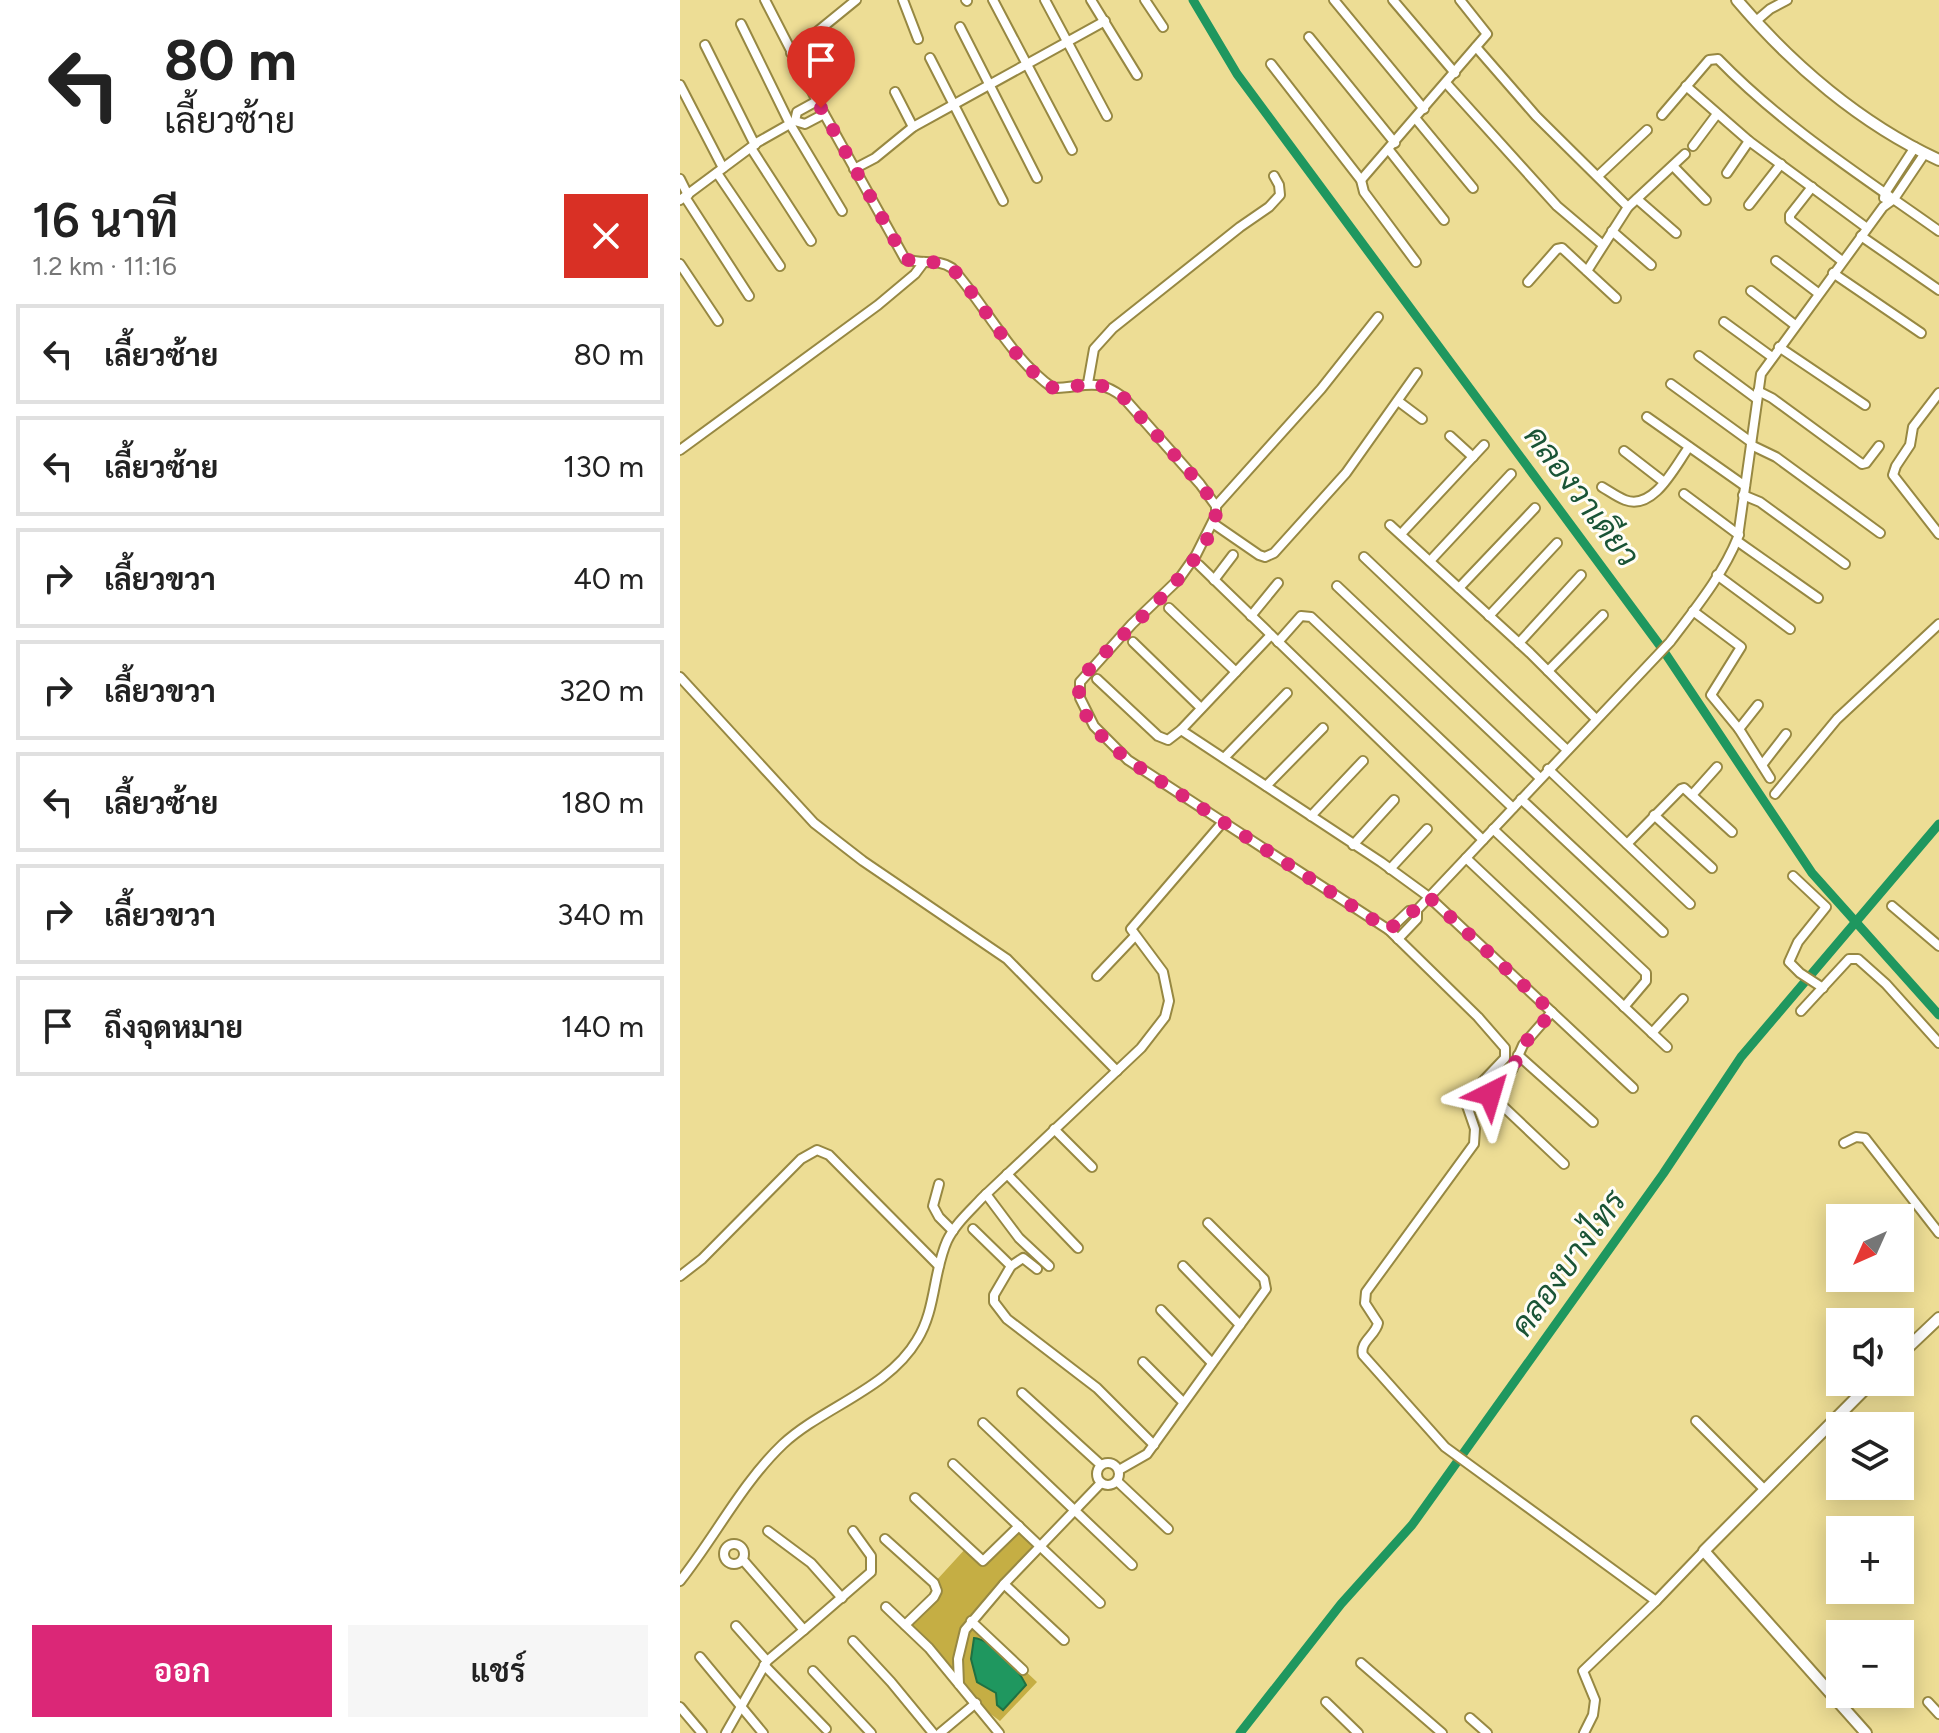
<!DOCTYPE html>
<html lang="th">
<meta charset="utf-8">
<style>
body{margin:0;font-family:Figtree,Sarabun,sans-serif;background:#f6f6f6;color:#222;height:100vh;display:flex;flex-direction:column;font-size:30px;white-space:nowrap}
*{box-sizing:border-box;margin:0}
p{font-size:26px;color:#767676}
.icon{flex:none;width:44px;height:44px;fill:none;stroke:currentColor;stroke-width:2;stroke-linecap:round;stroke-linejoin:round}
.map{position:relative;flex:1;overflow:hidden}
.drawer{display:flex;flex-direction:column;background:#fff;width:680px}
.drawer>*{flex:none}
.guide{background:#fff;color:#222;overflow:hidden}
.needle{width:52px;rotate:225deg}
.buttons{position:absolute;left:1146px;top:1204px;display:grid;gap:16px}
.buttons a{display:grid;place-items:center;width:88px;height:88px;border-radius:0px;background:#fff;box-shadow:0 4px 20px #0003;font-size:40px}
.pin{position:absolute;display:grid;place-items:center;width:68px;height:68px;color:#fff;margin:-82px -34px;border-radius:50% 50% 50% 0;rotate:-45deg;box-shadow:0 0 8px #0007}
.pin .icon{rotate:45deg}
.me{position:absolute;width:88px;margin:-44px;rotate:40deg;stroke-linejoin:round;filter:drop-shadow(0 0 6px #0008)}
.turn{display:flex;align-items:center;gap:28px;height:168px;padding:0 32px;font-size:36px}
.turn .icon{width:104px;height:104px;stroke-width:2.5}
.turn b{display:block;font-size:56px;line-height:68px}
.round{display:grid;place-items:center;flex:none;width:84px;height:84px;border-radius:0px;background:#f6f6f6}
.summary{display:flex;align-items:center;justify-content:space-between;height:136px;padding:0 32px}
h1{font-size:48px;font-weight:600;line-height:60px}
.button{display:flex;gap:16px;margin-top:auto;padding:16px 32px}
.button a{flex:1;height:92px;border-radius:0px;background:#db2777;color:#fff;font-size:32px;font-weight:600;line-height:92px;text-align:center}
.button a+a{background:#f6f6f6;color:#222}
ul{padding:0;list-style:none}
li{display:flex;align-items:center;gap:24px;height:100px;margin:0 16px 12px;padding:0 16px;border:4px solid #e0e0e0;border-radius:0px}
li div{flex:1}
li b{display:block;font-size:30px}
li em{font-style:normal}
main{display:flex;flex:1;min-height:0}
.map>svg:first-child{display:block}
.green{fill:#c5ae44}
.water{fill:#1f975f;stroke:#1f7142;stroke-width:2}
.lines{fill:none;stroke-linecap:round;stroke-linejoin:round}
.canal{stroke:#1f975f;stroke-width:9}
.minor-casing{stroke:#978842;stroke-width:12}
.tertiary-casing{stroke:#978842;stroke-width:14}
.minor{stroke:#fff;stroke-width:8}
.tertiary{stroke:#fff;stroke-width:10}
.route{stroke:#db2777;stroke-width:14;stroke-dasharray:0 25.2}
.labels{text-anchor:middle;stroke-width:6;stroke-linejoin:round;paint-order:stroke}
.water-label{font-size:32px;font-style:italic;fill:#1a5436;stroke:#fffdf6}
</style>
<main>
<section class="drawer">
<div class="guide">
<div class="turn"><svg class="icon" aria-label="left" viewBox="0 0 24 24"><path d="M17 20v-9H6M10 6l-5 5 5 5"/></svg><div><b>80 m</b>เลี้ยวซ้าย</div></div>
</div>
<div class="summary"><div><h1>16 นาที</h1><p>1.2 km · 11:16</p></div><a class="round" style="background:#d93025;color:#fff"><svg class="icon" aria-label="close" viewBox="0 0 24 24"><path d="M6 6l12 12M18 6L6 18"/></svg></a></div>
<ul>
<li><svg class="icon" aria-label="left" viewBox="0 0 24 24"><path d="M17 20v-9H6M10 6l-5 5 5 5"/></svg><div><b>เลี้ยวซ้าย</b></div><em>80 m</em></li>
<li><svg class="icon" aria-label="left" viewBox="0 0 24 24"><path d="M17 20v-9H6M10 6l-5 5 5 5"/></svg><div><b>เลี้ยวซ้าย</b></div><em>130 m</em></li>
<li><svg class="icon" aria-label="right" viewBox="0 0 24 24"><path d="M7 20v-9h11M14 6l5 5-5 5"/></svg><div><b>เลี้ยวขวา</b></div><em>40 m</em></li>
<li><svg class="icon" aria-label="right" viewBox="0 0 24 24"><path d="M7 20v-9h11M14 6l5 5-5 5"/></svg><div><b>เลี้ยวขวา</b></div><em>320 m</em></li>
<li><svg class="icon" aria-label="left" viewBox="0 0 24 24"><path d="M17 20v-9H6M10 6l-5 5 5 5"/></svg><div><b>เลี้ยวซ้าย</b></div><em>180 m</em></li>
<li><svg class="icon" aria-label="right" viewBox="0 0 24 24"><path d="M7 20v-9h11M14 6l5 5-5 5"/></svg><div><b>เลี้ยวขวา</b></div><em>340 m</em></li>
<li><svg class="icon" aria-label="arrive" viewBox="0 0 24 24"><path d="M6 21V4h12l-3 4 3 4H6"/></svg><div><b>ถึงจุดหมาย</b></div><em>140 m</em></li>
</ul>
<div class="button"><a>ออก</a><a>แชร์</a></div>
</section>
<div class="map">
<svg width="1259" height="1733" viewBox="0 0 1259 1733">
<rect width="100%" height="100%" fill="#eddd95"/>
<path class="green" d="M337 1523 360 1547 292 1621 357 1682 320 1721 296 1703 225 1625 259 1589 254 1583 287 1547 304 1561Z"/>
<path class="water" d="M294 1638C312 1640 338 1668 346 1685L323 1710 317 1705 316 1693 297 1682 291 1659Z"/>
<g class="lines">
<g class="canal">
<path d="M513 0 557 74 981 647 1132 873 1259 1015"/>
<path d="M560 1733 661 1604 732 1525 983 1174 1061 1057 1259 824"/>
</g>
<g class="minor-casing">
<g id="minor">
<path d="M85 0 137 101 225 259C242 265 257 258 272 268 306 306 331 359 373 388 404 388 415 376 443 397L520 484 536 506V515L516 555 499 579 452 624 400 682V698L414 726 448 760 709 930 798 1017 825 1048V1058L785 1100 795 1129 794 1144 686 1292 685 1303 698 1323C696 1335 679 1342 683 1355L765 1447 976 1601 1024 1551"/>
<path d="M223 0 238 39"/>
<path d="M286 0 287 1"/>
<path d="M313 0 392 150"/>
<path d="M365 0 427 116"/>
<path d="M411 0 457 75"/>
<path d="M465 0 483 27"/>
<path d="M654 0 744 109"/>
<path d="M713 0 775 73"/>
<path d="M1076 21 1090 9 1107 0"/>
<path d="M61 24 110 124 162 211"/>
<path d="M280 27 357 178"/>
<path d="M629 37 715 143"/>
<path d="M25 45 75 145"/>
<path d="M796 47 856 116 948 207"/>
<path d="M111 53 176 0"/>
<path d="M250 58 323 201"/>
<path d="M591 64 681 180 684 192 736 262"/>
<path d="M766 83 877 206 923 245"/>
<path d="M0 85 43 168"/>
<path d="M1006 86 1069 141 1187 228"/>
<path d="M215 92 233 127"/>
<path d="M982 115 1029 60 1038 59C1103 126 1183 177 1259 231"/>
<path d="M736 119 793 188"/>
<path d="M115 121 125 124 144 114"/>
<path d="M1013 146 1037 114"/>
<path d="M71 148 131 241"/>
<path d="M709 150 764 220"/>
<path d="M993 166 1026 200"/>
<path d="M174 169 195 158 233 127 425 21"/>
<path d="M37 173 100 266"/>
<path d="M1047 173 1069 141"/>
<path d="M918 176 967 130"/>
<path d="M0 179 8 195"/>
<path d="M681 180 807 34 780 0"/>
<path d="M1132 187 1110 215V220L1162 261"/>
<path d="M5 197 69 296"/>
<path d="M1204 198 1205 193 1235 147"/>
<path d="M957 199 996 233"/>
<path d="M0 200 78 142 115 121 117 112 137 101"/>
<path d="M1069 205 1101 164"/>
<path d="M932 231 971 265"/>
<path d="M1181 236 1259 290"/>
<path d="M1096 261 1138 293"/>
<path d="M0 264 38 321"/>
<path d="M907 271 948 207 1005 154"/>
<path d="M1153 273 1241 333"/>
<path d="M848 282 877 249 882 248 936 298"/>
<path d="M1071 291 1115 325"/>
<path d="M1044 322 1092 357"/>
<path d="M1099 347 1185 405"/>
<path d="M1019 356 1077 399"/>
<path d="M408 383 414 349 433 328 560 227 589 207 600 195 599 185 594 176"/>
<path d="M991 384 1071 442"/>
<path d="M1078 391 1092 398 1182 464 1186 463 1199 446"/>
<path d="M1259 393 1233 427 1230 445 1216 466 1213 475 1259 534"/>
<path d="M718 401 742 419"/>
<path d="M967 417 1065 486"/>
<path d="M770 436 793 457"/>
<path d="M1071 445 1096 457 1200 533"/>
<path d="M0 450 198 305 235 274 244 262"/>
<path d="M944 451 984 482"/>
<path d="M922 487C929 491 937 497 945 500 974 511 995 466 1009 447"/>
<path d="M1004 494 1059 535"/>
<path d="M1063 495 1080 502 1165 564"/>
<path d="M536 506 641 389 698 317"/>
<path d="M534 524 579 555 585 557 594 553 666 473 737 373"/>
<path d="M710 525 850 653 916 719"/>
<path d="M721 534 804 445"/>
<path d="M1057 541 1138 598"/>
<path d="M684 557 887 750"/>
<path d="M750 561 831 474"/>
<path d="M519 565 803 840"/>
<path d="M1037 575 1110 629"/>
<path d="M534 580 553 555"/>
<path d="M657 586 860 778"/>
<path d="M779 588 855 508"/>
<path d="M489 608 556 672"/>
<path d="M1013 611 1061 647 1031 695 1059 729 1090 778"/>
<path d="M571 616 598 583"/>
<path d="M809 616 877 543"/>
<path d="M453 642 521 708"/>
<path d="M598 642 621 616 631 617 833 808"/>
<path d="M839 643 901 575"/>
<path d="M868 671 923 615"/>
<path d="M0 677 134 823 183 861 327 959 437 1071"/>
<path d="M417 679 478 736 488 740 501 730 591 635"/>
<path d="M1059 729 1078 705"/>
<path d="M501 730 701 862 749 897 953 1088"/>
<path d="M544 758 607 693"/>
<path d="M1082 765 1106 734"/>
<path d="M868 769 1010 904"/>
<path d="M586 786 643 728"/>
<path d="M1095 794 1157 719 1259 624"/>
<path d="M1012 795 1037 767"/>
<path d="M841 799 983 932"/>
<path d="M974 815 1032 868"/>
<path d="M631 816 683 761"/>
<path d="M813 829 966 973V981L944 1007"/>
<path d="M947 844 1001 789 1004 788 1052 832"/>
<path d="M673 845 714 800"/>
<path d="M786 858 987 1047"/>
<path d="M710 869 747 829"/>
<path d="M1113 876 1146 907 1118 942 1109 962 1120 973 1143 988"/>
<path d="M1212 906 1259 946"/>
<path d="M709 930 729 911 737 910 990 642C1014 610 1043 575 1058 537L1081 374 1203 207 1214 199 1245 153"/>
<path d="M718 939 737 919V910"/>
<path d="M417 976 454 937"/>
<path d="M1121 1011 1169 959H1178L1206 984 1259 1043"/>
<path d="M872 1012 843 1045 832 1070 813 1085 810 1094 884 1164"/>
<path d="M972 1033 1003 999"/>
<path d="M838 1055 913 1122"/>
<path d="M374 1129 412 1167"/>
<path d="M1164 1143 1176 1137 1185 1138 1259 1233"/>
<path d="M327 1174 398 1248"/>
<path d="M259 1184 253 1206 259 1217 273 1231"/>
<path d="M306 1194 339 1238 369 1266"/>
<path d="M293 1229 331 1266 314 1295V1302L327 1319 417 1388 474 1445"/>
<path d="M331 1266 343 1258 357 1269"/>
<path d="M503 1266 560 1325"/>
<path d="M0 1276 22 1259 121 1159 137 1150 149 1155 259 1266"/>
<path d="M481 1310 532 1363"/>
<path d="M463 1362 503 1402"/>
<path d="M342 1393 421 1465"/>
<path d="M1016 1421 1085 1490"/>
<path d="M303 1423 452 1565"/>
<circle cx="428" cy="1474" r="11"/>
<path d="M273 1464 420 1603"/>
<path d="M439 1470 467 1454 586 1289 584 1279 528 1223"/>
<path d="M437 1481 488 1529"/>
<path d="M235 1498 303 1561 339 1526"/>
<path d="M88 1531 131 1563 162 1598"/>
<path d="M205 1539 254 1583 257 1591 254 1597 225 1625"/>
<circle cx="54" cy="1554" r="10"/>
<path d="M63 1560 124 1630 191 1572V1556L173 1531"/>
<path d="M0 1581C35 1537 62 1483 103 1444 143 1407 208 1389 237 1340 256 1310 253 1272 267 1241 275 1224 290 1211 302 1198L461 1048 485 1017 489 1001 483 972 451 929 542 823"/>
<path d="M324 1584 384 1640"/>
<path d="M206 1607 249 1648 319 1733"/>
<path d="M291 1621 343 1670"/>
<path d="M56 1626 87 1661"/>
<path d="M173 1641 211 1682 253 1733"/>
<path d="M20 1657 83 1733"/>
<path d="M681 1663 762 1733"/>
<path d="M84 1665 146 1729"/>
<path d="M133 1671 191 1733"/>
<path d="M279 1684 278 1659 285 1630 324 1584 421 1483"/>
<path d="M646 1702 678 1733"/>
<path d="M1248 1702 1259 1714"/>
<path d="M0 1707 22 1733"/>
<path d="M790 1718 807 1733"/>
<path d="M46 1733 87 1661 124 1630"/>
<path d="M260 1733 296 1703"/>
<path d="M904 1733 913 1715 915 1700 903 1671 976 1601"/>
</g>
</g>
<g class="tertiary-casing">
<g id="tertiary">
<path d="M1057 0C1112 65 1181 124 1259 160"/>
<path d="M1220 1355 1259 1318"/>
<path d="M1186 1733 1024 1551 1192 1382"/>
</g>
</g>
<use href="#minor" class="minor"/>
<use href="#tertiary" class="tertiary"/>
</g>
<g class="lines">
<path class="route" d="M141 108 225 259C242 265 257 258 272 268 305 305 332 361 373 388 404 388 415 376 443 397L520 484 536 506C540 552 453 623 422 656 413 666 399 676 399 691 399 719 429 744 448 760L709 930C722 917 737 911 749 897L872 1012 843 1045 832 1070 813 1085 810 1094"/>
</g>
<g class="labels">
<g class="water-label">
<text transform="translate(902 496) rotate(53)" y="11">คลองวาเดียว</text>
<text transform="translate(888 1263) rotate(-54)" y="11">คลองบางไทร</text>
</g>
</g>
</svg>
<div class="buttons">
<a><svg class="needle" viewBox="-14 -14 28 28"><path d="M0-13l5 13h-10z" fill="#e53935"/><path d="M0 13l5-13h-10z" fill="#767676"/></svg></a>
<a><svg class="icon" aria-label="sound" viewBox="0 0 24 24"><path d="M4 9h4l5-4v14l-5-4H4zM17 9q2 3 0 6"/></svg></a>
<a><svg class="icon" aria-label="layers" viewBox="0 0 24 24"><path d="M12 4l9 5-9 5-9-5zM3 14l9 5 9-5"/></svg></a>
<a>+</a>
<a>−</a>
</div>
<div class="pin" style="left:141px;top:108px;background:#d93025"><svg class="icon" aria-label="arrive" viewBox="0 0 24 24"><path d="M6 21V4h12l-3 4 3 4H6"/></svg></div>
<svg class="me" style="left:810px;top:1094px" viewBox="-20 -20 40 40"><path d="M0-17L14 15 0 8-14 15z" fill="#db2777" stroke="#fff" stroke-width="4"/></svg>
</div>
</main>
